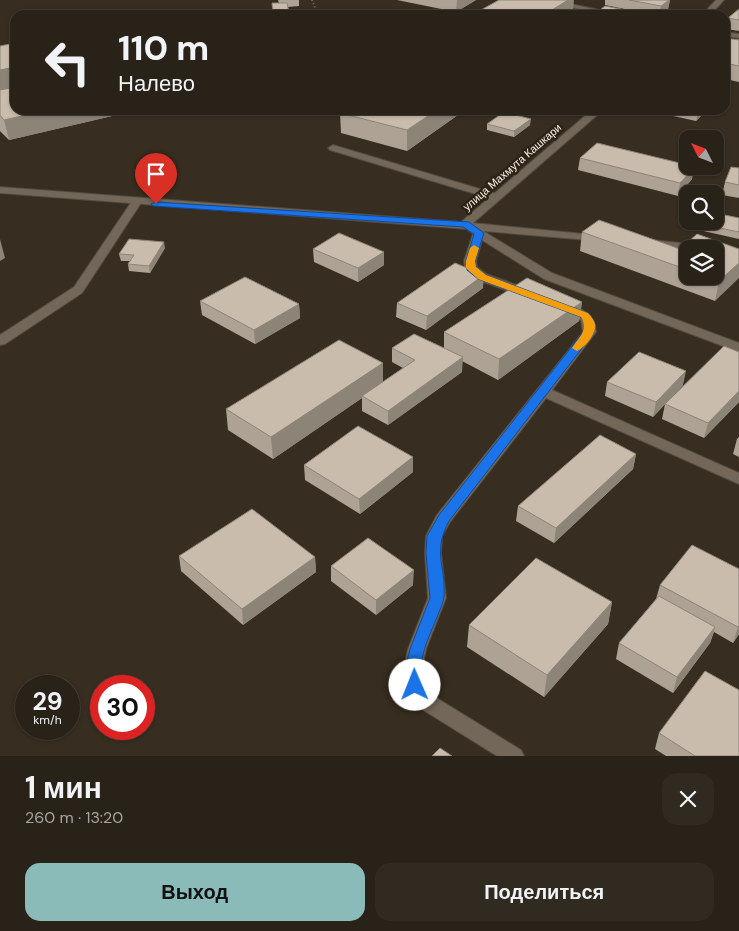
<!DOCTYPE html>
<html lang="ru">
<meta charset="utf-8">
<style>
body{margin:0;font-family:"DM Sans",sans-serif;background:#312a21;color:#f1f3f6;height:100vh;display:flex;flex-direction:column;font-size:19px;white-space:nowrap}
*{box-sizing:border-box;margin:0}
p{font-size:16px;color:#a5a4a2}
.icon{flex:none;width:28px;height:28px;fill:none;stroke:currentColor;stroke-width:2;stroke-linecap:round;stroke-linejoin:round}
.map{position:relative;height:756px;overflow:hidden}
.details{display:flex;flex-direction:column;background:#292218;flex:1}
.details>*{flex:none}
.hud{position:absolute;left:10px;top:10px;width:720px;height:105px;border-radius:15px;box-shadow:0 1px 4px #0004,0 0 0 1px #453f37;background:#292218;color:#f1f3f6;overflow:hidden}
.needle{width:32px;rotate:312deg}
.buttons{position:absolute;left:679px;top:130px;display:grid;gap:10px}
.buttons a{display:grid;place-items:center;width:45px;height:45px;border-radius:10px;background:#292218;box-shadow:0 1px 4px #0004,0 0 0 1px #453f37;font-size:25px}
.speed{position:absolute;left:15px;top:675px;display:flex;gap:10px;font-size:25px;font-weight:700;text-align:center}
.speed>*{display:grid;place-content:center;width:65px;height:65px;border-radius:50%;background:#292218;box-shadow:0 1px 4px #0004,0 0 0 1px #453f37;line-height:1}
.speed small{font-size:12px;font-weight:400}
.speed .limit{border:8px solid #d22;background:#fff;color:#111}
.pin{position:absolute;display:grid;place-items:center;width:42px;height:42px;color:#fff;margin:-51px -21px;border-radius:50% 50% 50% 0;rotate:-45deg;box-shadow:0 0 5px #0007}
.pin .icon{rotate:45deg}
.me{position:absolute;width:55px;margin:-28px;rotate:359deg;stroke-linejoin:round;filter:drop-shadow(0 0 4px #0008)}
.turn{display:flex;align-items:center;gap:18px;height:105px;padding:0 25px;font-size:22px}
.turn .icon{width:65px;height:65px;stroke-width:2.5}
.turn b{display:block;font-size:35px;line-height:42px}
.round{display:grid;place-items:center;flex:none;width:52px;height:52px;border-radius:15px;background:#312a21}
.summary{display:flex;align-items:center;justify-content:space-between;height:85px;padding:0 25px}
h1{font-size:30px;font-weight:800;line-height:38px}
.action{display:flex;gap:10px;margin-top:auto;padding:10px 25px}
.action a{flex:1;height:58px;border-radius:15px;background:#8bbbb9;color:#111;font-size:20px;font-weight:800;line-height:58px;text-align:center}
.action a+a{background:#312a21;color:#f1f3f6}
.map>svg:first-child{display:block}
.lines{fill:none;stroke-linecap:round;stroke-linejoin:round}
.service-casing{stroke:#534a3f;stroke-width:2}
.minor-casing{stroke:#534a3f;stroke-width:2}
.path{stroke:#7b7267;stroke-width:2;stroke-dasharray:1 2.5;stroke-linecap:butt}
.service{fill:#726758;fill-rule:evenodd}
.minor{fill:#726758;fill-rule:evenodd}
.wall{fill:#ada294;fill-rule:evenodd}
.shaded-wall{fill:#8d8478}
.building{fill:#c9bcac;stroke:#8d8478}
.route{fill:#1a73e8;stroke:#114b97}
.slow{fill:#f59e0b}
.labels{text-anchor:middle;stroke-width:5;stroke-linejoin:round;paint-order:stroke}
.far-street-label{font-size:11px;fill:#f9f2ea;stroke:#2d2316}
</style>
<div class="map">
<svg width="739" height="756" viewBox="0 0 739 756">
<rect width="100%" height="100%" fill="#372d20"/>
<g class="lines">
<g class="service-casing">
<g id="service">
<path d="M333 145 500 195 501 197 496 200 492 199 330 150 328 148Z"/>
<path d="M136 200 141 203 82 293 5 344 0 345V335L74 287 132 201Z"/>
</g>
</g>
<g class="minor-casing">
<g id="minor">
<path d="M535 0H551L624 15H608Z"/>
<path d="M716 0H724L710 15H702Z"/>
<path d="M725 32 739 34V38L725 36Z"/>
<path d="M592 110H603L473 223 604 236 606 238 600 241 483 231 552 273 739 343V352L544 279 482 240 476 261 477 267 486 274 533 291 535 294 529 298 525 297 478 280 465 268 464 261 473 234 467 229 0 193V187L461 222Z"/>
<path d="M651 240 711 246 717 249 715 251V249L688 250 647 245 645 243Z"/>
<path d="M563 303C580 308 595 312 596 332L552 390 739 473V484L546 398 450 522 442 536 441 553 446 598 426 649 421 672 427 692 521 750 524 756H497L412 703 403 672 408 649 428 598 425 553 426 536 437 515 583 332 581 320C574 314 562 313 557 307L559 304Z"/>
</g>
</g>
<path class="path" d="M312 0 318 15"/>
<use href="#service" class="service"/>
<use href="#minor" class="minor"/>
</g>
<g class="wall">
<path d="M278 0H299V6L288 7 289 14 310 15H273L272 3H279Z"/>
<path d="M397 0H476L456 12Z"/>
<path d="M605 0H670L668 9 660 15H654L605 5Z"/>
<path d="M739 9V31L726 29 728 18Z"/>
<path d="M725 38 739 40V82L725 79Z"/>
<path d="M0 90 15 110H138L9 140 0 131Z"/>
<path d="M465 110 407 151 341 133 340 113Z"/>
<path d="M646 110H707L696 121Z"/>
<path d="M487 124 530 125 514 137 487 130Z"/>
<path d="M580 158 692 179 678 196 578 170Z"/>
<path d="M739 168V198L722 195 725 182Z"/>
<path d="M739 218V239L690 228 692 221Z"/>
<path d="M582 232 680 249H739L715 301 580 251ZM688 249 715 276H688Z"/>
<path d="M165 248 150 273 129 271 128 264 130 261H121L119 254Z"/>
<path d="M313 249 384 265 358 282 314 262Z"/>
<path d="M483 288 426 330 396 317 397 303Z"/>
<path d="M200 301 299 304 300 318 255 344 202 315Z"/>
<path d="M582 302 579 321 498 380 462 361V372L388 425 362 411V398L273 459 228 430 226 409 383 382 403 368 392 362V348H444V332Z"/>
<path d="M739 352V402L704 438 662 419 665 404Z"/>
<path d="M607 382 683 385 653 417 605 396Z"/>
<path d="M739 437V457L733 454 737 439Z"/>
<path d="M636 454 633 469 554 543 516 521 518 506Z"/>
<path d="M304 465 413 472 360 514 305 480Z"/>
<path d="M179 556 315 557 316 572 243 625 181 571Z"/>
<path d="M331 566 413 585 376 615 331 581Z"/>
<path d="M739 569V634L733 643 714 632 710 643 673 693 616 659 619 643 656 599 660 585Z"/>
<path d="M612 602 608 624 544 697 467 647 469 625Z"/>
<path d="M659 733 739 756H666L655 749Z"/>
</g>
<g class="shaded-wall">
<path d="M457 0H476L456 12Z"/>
<path d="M568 0H574L573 10 565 15H544Z"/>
<path d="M669 0H670L668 9 659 15 661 6Z"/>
<path d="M15 67V87L0 90V70Z"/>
<path d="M48 110H138L9 140 4 120Z"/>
<path d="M437 110H465L407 151V130Z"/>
<path d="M699 110H707L696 121Z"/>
<path d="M531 119 530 125 514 137V131Z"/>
<path d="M695 167 692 179 678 196 680 183Z"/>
<path d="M0 239 5 258 0 261Z"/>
<path d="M164 242 165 248 150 273 149 266Z"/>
<path d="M384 252V265L358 282V268Z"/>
<path d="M739 263V278L715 301 719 281Z"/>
<path d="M484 275 483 288 426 330 427 316Z"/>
<path d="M582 302 579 321 498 380 499 359Z"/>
<path d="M299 304 300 318 255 344 254 330Z"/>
<path d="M463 357 462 372 388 425V411Z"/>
<path d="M383 363V383L362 396V398L273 459 271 437Z"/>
<path d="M686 371 683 385 653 417 656 402Z"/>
<path d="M739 391V402L704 438 708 423Z"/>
<path d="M636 454 633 469 554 543 556 528Z"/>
<path d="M413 457V472L360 514 359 499Z"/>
<path d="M315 557 316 572 243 625 242 609Z"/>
<path d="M414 570 413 585 376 615V600Z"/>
<path d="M612 602 608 624 544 697 547 675Z"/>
<path d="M739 626V634L733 643 738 627Z"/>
<path d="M715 627 710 643 673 693 677 677Z"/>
</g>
<g class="building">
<path d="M499 0H568L544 15H472Z"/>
<path d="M629 0H669L661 6Z"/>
<path d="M272 3H287L289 13H273Z"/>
<path d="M605 6 621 9 618 11 642 15H606L596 13Z"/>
<path d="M739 9V20L728 18Z"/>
<path d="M310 13V15L276 14Z"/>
<path d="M725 38 739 40V66L725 63Z"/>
<path d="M15 43V67L0 70V46Z"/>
<path d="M15 87V110H48L4 120 0 115V90Z"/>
<path d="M345 110H437L407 130 340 113Z"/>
<path d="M504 112 531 119 514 131 487 124Z"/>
<path d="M597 143 688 165V166L695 167 680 183 580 158Z"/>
<path d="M731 167 739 168V185L725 182Z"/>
<path d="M715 213 739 218V232L691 222 715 221Z"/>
<path d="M599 220 680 249 697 234 739 249V263L719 281 705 276H715V249H688V270L582 232Z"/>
<path d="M339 233 384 252 358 268 313 249Z"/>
<path d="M129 239 164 242 149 266 128 264 134 255 119 254Z"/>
<path d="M455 263 484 275 427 316 397 303Z"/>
<path d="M245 277 299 304 254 330 200 301Z"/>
<path d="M527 278 582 302 499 359 444 332Z"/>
<path d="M414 334 463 357 388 411 362 396 415 360 392 348Z"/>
<path d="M339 340 383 363 271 437 226 409Z"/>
<path d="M724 346 739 352V391L708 423 665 404Z"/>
<path d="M639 352 686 371 656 402 607 382Z"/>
<path d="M358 426 413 457 359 499 304 465Z"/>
<path d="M600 435 636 454 556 528 518 506Z"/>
<path d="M252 509 315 557 242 609 179 556Z"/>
<path d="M368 538 414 570 376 600 331 566Z"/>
<path d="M692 545 739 569V626L738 627 660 585Z"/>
<path d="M536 558 612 602 547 675 469 625Z"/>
<path d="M659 596 715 627 677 677 619 643Z"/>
<path d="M705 671 739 690V756H695L659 733Z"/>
<path d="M440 748 452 756H432Z"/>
</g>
<path class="route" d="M156 202 469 222 484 233 475 261 476 267 486 275 588 313 595 323 593 334 449 521C432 553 446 565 444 596 444 602 440 609 438 615 429 637 416 661 423 685L421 689 415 691 410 689 404 672 410 649 430 598 426 553 427 536 439 515 584 331 585 323 581 317 478 279 467 270 466 261 474 234 463 227 153 206 151 204Z"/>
<path class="slow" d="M474 245 479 248 475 261 476 267 486 275 588 313C591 316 594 320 595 324 597 333 585 348 577 351L572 348C579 337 589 330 581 317L478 279 466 268V261L470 248Z"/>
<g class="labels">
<g class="far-street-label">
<text transform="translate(512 167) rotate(-41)" y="4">улица Махмута Кашкари</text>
</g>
</g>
</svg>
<div class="buttons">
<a><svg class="needle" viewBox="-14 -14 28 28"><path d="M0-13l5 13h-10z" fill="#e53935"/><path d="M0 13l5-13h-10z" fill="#a5a4a2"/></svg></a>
<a><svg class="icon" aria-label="search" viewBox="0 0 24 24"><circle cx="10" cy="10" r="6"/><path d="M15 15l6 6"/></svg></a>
<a><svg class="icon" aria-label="layers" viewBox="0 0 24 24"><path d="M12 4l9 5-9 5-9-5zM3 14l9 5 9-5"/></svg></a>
</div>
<div class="speed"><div>29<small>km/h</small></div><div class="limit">30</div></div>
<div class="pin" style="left:156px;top:204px;background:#d93025"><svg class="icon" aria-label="arrive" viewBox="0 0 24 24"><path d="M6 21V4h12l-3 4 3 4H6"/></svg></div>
<svg class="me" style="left:415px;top:685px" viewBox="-20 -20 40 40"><circle r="19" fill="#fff"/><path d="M0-13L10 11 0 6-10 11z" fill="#1a73e8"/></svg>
<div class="hud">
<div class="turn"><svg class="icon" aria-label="left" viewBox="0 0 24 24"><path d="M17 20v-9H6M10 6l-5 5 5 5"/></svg><div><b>110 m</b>Налево</div></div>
</div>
</div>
<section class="details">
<div class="summary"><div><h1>1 мин</h1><p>260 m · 13:20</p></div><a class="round"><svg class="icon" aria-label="close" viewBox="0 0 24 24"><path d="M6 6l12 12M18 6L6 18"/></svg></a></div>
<div class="action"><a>Выход</a><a>Поделиться</a></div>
</section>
